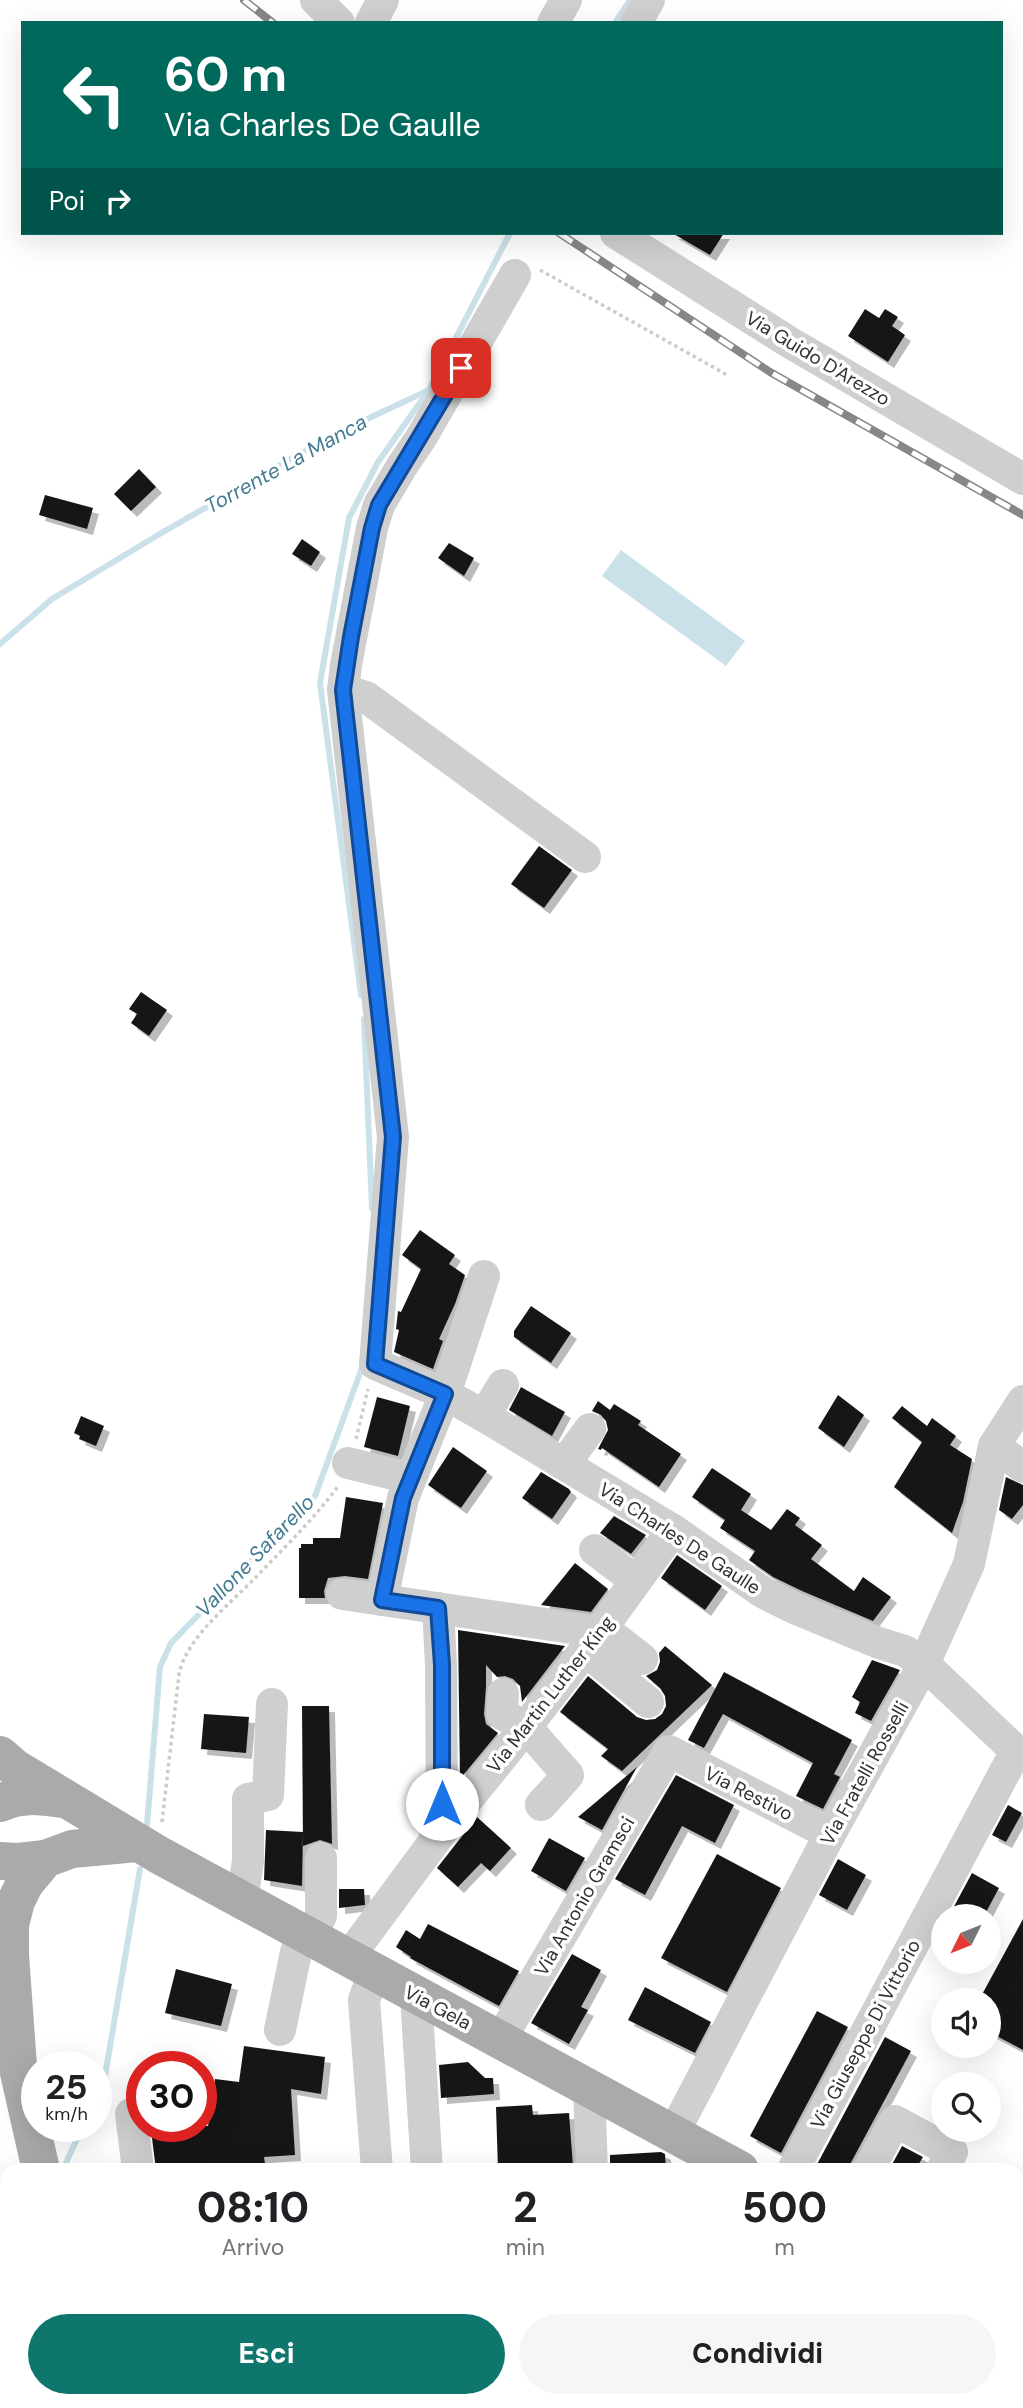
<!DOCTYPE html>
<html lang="it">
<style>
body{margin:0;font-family:"DM Sans",sans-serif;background:#f6f6f6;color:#202124;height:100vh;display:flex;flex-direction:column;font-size:26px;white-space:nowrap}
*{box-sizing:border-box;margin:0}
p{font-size:23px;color:#757577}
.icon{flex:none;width:38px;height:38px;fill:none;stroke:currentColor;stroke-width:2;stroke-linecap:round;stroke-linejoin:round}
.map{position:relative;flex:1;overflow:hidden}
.side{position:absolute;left:0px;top:2163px;width:1024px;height:245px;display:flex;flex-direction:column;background:#fff;border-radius:21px 21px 0 0;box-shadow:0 7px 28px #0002}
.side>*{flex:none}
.hud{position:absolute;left:21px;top:21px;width:982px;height:214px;border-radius:0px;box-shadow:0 7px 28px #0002;background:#00695c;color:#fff;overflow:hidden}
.needle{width:46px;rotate:227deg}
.controls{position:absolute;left:931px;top:1904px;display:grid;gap:14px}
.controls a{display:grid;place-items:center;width:70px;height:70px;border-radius:50%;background:#fff;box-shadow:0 7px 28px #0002;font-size:35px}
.speed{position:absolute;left:21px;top:2051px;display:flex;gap:14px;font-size:35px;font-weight:700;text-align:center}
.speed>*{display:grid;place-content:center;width:91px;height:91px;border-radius:50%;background:#fff;box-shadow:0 7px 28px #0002;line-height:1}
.speed small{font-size:18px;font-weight:400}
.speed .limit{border:10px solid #d22;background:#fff;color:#111}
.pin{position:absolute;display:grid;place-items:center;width:60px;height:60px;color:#fff;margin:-30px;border-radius:14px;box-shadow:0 4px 10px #0006}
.me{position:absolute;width:77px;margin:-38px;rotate:0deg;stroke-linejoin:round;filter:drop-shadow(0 0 5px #0008)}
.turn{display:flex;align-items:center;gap:24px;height:147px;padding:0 28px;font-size:32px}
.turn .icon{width:91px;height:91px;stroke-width:2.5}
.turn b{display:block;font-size:49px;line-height:60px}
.then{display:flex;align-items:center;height:66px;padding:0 28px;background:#0003;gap:14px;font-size:26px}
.eta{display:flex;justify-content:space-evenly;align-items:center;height:119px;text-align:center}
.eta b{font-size:42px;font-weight:800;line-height:49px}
.action{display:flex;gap:14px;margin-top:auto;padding:14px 28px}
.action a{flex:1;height:80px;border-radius:42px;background:#0f766e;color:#fff;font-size:28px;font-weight:800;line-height:80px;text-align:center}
.action a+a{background:#f6f6f6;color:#202124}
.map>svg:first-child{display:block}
.water{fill:#cbe1ea}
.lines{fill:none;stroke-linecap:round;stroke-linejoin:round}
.stream{stroke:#cbe1ea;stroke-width:6}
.building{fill:#191919;filter:url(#shadow)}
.path{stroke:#ccc;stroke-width:3.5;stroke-dasharray:3.5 3.5;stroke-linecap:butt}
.minor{stroke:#cfcfcf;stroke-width:32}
.major{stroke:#aaa;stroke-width:38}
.rail-casing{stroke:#878787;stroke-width:8}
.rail{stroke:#fff;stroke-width:5;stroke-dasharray:16;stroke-linecap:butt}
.route-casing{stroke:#114b97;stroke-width:18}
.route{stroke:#1a73e8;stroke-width:12}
.labels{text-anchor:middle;stroke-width:7;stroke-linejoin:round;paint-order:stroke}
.street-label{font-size:19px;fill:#323232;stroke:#fff}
.water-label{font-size:21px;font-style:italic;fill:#427b92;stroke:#fff}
</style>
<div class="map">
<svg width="1023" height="2408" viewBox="0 0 1023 2408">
<defs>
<filter id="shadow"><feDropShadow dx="6" dy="6" stdDeviation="0" flood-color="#0004"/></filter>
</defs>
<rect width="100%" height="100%" fill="#fff"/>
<path class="water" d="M621 550 745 641 726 666 602 576Z"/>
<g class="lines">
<g class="stream">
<path d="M615 23 630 0"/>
<path d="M0 644 52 599 163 532 333 435 429 390 510 233"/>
<path d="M361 995 320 683 349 518 378 462 429 390"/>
<path d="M364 1019 372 1208"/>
<path d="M147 1825 160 1667 171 1643 315 1496 363 1365"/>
<path d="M96 2099 104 2082 140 1869"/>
<path d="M66 2163 83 2126"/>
<path d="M0 2258 7 2246"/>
</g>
</g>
<g class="building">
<path d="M672 233H724L710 255Z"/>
<path d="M865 309 879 318 885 309 898 317 892 326 905 335 888 362 848 336Z"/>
<path d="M139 469 156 487 131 511 114 494Z"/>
<path d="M45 495 93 508 87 529 39 515Z"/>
<path d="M302 539 320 552 311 566 292 554Z"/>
<path d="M449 543 474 558 464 576 438 558Z"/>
<path d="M539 846 572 870 544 908 511 884Z"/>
<path d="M141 992 167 1010 149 1036 131 1023 137 1014 129 1009Z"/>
<path d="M420 1230 455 1255 449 1264 465 1275 455 1304 439 1339 443 1341 433 1369 394 1352 399 1330 396 1329 398 1311 401 1312 421 1269 402 1255Z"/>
<path d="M531 1306 571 1333 551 1363 514 1337V1331Z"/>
<path d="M521 1387 565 1412 552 1436 509 1410Z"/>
<path d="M838 1395 864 1415 844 1447 818 1428Z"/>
<path d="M377 1397 410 1406 398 1456 364 1447Z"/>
<path d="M598 1401 610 1410 614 1404 641 1421 638 1425 681 1454 659 1487 602 1448 601 1450 598 1449 608 1430 606 1421 601 1415 592 1411Z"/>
<path d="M902 1406 927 1426 932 1418 956 1436 950 1445 972 1459 963 1502 952 1533 894 1487 922 1442 892 1418Z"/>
<path d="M81 1416 104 1426 96 1446 79 1439 80 1436 74 1433Z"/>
<path d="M453 1447 487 1471 461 1508 428 1485Z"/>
<path d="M712 1468 751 1494 741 1510 771 1530 787 1509 800 1518 795 1525 822 1545 811 1559 854 1591 863 1577 891 1597 873 1621 802 1591 773 1577 749 1560 755 1551 720 1528 725 1520 692 1497Z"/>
<path d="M541 1472 569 1489 571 1492 552 1519 522 1498Z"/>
<path d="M1006 1477 1023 1485V1505L1012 1519 999 1510Z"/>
<path d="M346 1497 383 1503 368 1579 345 1576 328 1578 324 1591 325 1598H299V1548H301V1544H313V1538H340Z"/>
<path d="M614 1516 646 1535 631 1554 600 1533Z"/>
<path d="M677 1555 722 1586 705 1610 661 1578Z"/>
<path d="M575 1563 608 1589 591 1612 541 1605Z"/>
<path d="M458 1630 565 1646 522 1702 520 1686 513 1679 505 1676 497 1677 486 1665V1687L484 1714 486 1724 498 1733 460 1779Z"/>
<path d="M665 1646 712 1685 622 1771 601 1756 608 1749 560 1712 588 1676 637 1717 646 1720 655 1719 662 1714 666 1706 665 1696 660 1688 646 1676 657 1670 660 1662 659 1653Z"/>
<path d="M872 1660 900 1670 871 1721 855 1713 860 1702 852 1697Z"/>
<path d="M724 1672 852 1740 834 1774 840 1777 823 1809 796 1796 813 1763 723 1714 704 1748 688 1740Z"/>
<path d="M302 1706H329L332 1844 320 1840 303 1846Z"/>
<path d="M204 1714 249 1717 246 1753 201 1749Z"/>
<path d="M637 1767 602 1830 578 1817 596 1802Z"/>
<path d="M676 1775 734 1805 715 1843 682 1826 645 1895 615 1879Z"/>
<path d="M1008 1805 1022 1813 1006 1842 992 1835Z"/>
<path d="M477 1817 511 1848 490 1871 481 1863 458 1887 437 1868Z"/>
<path d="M266 1830 303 1832 302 1886 264 1880Z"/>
<path d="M549 1838 585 1858 566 1891 531 1871Z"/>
<path d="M717 1854 781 1888 727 1992 661 1958Z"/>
<path d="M838 1859 866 1875 847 1910 819 1895Z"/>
<path d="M972 1873 999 1888 984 1916H955L950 1914Z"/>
<path d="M339 1889H364L365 1905 339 1908Z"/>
<path d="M1023 1919V2050L989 2032V2000H979Z"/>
<path d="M428 1924 519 1971 499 2006 410 1958 411 1957 396 1947 406 1930 420 1939Z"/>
<path d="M572 1954 601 1970 581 2007 588 2010 569 2044 531 2023Z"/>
<path d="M176 1969 232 1984 221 2026 165 2013Z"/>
<path d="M645 1987 711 2022 695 2053 628 2020Z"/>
<path d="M817 2011 848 2027 781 2153 750 2136Z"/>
<path d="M885 2037 911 2051 847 2170H814Z"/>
<path d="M244 2046 325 2057 321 2094 291 2089 295 2155 264 2157 266 2170H156L151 2130 155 2126H208L215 2079 239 2082Z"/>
<path d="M468 2062 485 2078H493L494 2094 441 2098 439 2065Z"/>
<path d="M532 2105 533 2115 569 2113 573 2166 498 2170 496 2107Z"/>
<path d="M902 2146 923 2157 915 2170H889Z"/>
<path d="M661 2152 665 2154 666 2170H610V2155Z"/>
</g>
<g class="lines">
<g class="path">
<path d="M540 270 729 376"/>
<path d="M356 1439 368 1389"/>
<path d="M162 1822 179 1674C187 1637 229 1605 255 1578 284 1548 314 1519 339 1485"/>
</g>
<g class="minor">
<path d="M316 0 339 23"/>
<path d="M371 23 383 0"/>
<path d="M553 23 566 0"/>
<path d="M636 23 649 0"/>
<path d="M616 233 789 342 1023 479"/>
<path d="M515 275 421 438 402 466 379 505 372 528 346 665 343 690 393 1137 375 1364 445 1394 484 1416 673 1530 764 1593 794 1608 879 1643 905 1651 924 1664 1016 1751 793 2170"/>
<path d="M343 690 366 697 585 857"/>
<path d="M484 1416 503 1385"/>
<path d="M994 1446 1023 1467"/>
<path d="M348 1463 409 1478"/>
<path d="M565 1463 590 1429"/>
<path d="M595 1550 636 1581"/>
<path d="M342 1594 599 1632"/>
<path d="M382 1600 403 1498 445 1394 484 1276"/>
<path d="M438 1608 441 1665 442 1831"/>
<path d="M602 1628 642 1659"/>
<path d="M585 1650 648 1702"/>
<path d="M503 1694 502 1714 526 1727 568 1775 541 1805"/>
<path d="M242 1900 248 1861V1799L268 1795 272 1704"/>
<path d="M309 1937 321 1916V1858"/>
<path d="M348 1958 442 1831 526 1727 599 1632 673 1530"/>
<path d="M374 1972 364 2000 377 2170"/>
<path d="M416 1996 427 2170"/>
<path d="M280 2030 296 1952 303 1933"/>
<path d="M500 2040 669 1751 830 1834"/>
<path d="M589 2088 592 2170"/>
<path d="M673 2134 830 1834 924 1664 969 1564 994 1446 1023 1401"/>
<path d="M138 2170 131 2114H142"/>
<path d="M868 2170 895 2121 952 2152 942 2170"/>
<path d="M147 2401 148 2408"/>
<path d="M437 2401V2408"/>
<path d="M601 2401V2408"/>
<path d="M707 2401V2408"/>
<path d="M838 2401V2408"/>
<path d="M970 2401 971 2408"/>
</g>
<g class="major">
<path d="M0 1755 15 1768 159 1855 740 2170"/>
<path d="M0 1803C21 1793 41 1796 63 1799"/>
<path d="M0 1861 18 1862 45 1859"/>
<path d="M12 2042 41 2170"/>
<path d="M18 2066 10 1955V1925L16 1901 25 1883 45 1859 72 1849 137 1843"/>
<path d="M1017 2316 1023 2319"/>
<path d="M87 2401 89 2408"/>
</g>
<g class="rail-casing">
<g id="rail">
<path d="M244 0 273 23"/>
<path d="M559 233 770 372 1023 515"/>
</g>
</g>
<use href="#rail" class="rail"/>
</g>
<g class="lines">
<g class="route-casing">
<path id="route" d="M442 1804V1665L438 1608 382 1600 403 1498 445 1394 375 1364 393 1137 343 690 351 637 372 528 379 505 461 368"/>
</g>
<use href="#route" class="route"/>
</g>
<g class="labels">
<g class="street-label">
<text transform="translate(818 358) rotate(31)" y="7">Via Guido D'Arezzo</text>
<text transform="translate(680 1538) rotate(33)" y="7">Via Charles De Gaulle</text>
<text transform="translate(550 1694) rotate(-52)" y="7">Via Martin Luther King</text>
<text transform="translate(864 1773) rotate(-61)" y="7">Via Fratelli Rosselli</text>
<text transform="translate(749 1793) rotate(27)" y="7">Via Restivo</text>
<text transform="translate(584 1896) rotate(-60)" y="7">Via Antonio Gramsci</text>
<text transform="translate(438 2007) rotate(28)" y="7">Via Gela</text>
<text transform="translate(865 2034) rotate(-62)" y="7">Via Giuseppe Di Vittorio</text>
</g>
<g class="water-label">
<text transform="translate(286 464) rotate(-29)" y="7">Torrente La Manca</text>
<text transform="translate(255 1556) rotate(-46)" y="7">Vallone Safarello</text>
</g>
</g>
</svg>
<div class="controls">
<a><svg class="needle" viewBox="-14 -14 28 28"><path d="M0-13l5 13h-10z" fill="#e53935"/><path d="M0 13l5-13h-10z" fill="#757577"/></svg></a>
<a><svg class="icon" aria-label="sound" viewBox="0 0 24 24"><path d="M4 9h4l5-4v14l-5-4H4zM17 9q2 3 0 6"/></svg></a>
<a><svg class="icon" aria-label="search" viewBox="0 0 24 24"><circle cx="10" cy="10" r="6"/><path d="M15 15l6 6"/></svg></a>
</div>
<div class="speed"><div>25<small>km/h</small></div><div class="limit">30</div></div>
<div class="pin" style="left:461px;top:368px;background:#d93025"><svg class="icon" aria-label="arrive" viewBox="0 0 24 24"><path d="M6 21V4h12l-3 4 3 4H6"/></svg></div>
<svg class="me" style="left:442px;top:1804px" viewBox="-20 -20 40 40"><circle r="19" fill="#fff"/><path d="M0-13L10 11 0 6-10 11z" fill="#1a73e8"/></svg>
<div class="hud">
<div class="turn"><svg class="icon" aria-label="left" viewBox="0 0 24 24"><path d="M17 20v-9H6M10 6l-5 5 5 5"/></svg><div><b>60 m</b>Via Charles De Gaulle</div></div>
<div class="then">Poi<svg class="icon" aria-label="right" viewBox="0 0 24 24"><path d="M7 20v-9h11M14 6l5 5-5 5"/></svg></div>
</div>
<section class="side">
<div class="eta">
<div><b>08:10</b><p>Arrivo</p></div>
<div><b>2</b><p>min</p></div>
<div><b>500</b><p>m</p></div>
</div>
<div class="action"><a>Esci</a><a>Condividi</a></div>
</section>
</div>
